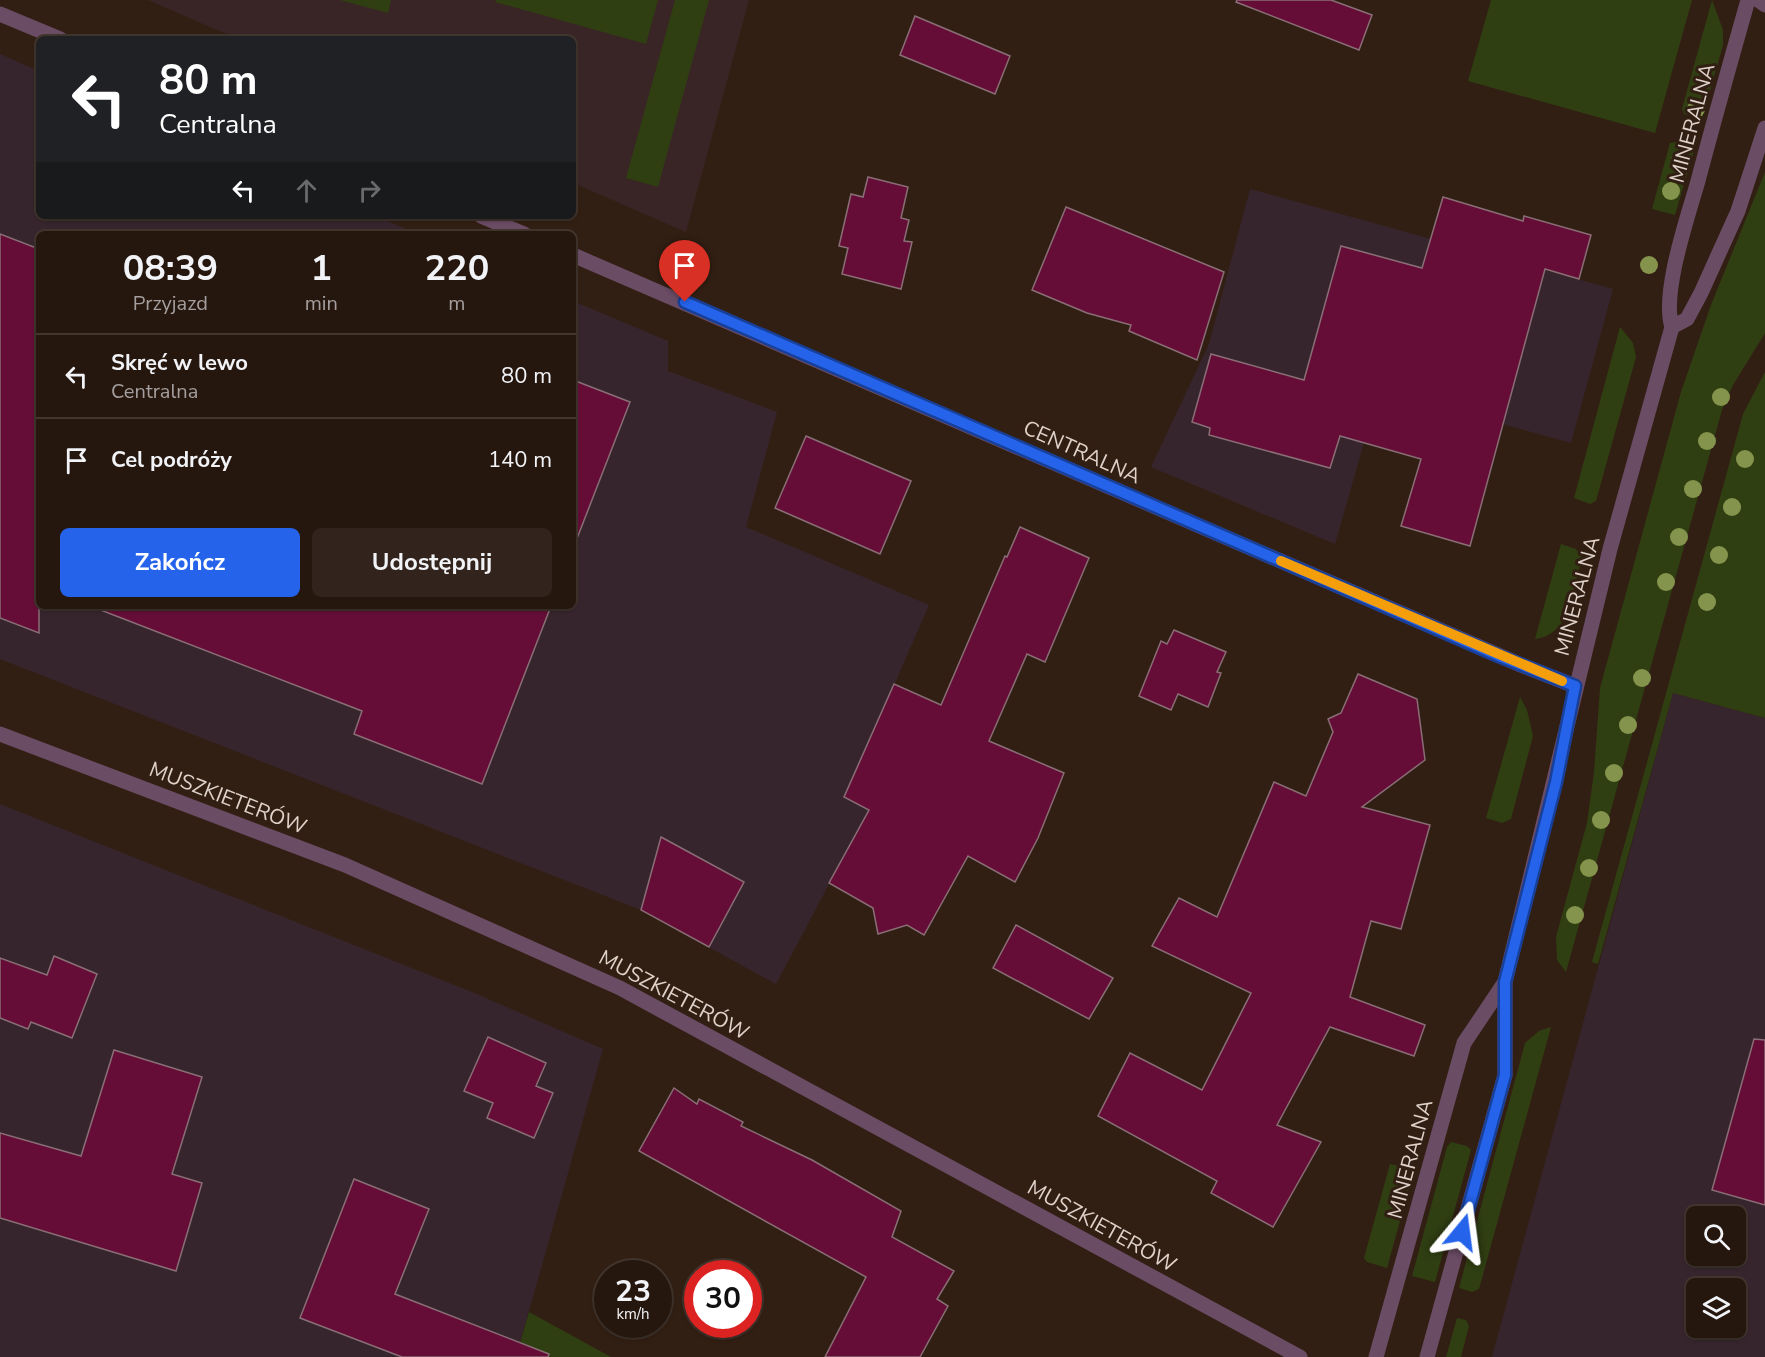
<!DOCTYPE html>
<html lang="pl">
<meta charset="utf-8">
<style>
body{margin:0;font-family:"Nunito Sans",sans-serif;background:#32241c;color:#f1f3f6;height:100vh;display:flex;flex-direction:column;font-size:22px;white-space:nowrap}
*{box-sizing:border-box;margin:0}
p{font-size:20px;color:#a49f9e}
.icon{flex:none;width:33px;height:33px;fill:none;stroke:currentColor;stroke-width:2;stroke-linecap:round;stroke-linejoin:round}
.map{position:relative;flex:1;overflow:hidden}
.side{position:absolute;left:36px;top:231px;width:540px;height:378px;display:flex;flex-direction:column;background:#26170e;border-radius:9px;box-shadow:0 2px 4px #0004,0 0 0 2px #42362e}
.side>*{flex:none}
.guide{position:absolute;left:36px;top:36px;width:540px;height:183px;border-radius:9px;box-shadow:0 2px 4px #0004,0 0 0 2px #42362e;background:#202124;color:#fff;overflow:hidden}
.fabs{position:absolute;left:1686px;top:1206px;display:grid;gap:12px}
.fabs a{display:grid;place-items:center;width:60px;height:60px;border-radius:9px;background:#26170e;box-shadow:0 2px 4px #0004,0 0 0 2px #42362e;font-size:30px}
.speed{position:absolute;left:594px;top:1260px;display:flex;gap:12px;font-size:30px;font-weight:700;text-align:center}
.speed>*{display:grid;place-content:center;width:78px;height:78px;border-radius:50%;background:#26170e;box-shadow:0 2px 4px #0004,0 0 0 2px #42362e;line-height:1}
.speed small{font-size:15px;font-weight:400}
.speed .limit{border:9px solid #d22;background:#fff;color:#111}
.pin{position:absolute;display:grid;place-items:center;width:51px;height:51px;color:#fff;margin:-62px -26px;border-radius:50% 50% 50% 0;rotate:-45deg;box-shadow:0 0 6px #0007}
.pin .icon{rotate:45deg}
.me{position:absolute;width:66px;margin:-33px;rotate:16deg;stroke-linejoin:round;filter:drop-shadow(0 0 4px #0008)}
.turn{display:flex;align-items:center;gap:21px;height:126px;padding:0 24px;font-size:27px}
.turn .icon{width:78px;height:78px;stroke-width:2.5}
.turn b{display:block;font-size:42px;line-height:51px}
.lanes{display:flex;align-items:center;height:57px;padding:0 24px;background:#0003;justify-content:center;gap:30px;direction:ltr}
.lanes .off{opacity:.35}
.eta{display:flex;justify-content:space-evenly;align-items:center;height:102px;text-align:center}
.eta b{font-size:36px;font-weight:700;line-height:42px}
.primary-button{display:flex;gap:12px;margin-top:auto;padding:12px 24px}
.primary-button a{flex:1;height:69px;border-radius:9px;background:#2563eb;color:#fff;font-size:24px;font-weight:700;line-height:69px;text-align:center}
.primary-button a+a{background:#32241c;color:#f1f3f6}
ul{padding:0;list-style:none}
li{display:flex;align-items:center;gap:18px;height:84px;padding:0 24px;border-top:2px solid #42362e}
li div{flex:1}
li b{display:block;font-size:22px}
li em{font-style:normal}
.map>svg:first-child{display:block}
.commercial{fill:#37252e;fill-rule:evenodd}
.education{fill:#392525}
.green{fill:#303f12}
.building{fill:#650d36;stroke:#896e76;stroke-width:1.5}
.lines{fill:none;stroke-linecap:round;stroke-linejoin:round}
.minor{stroke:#6b4c65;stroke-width:15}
.tree{fill:#85944d}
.route-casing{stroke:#184099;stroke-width:15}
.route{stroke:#2563eb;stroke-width:10}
.slow{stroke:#f59e0b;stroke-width:10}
.labels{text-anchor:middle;stroke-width:6;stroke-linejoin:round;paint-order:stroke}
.street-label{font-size:21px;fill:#dfd2ca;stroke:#321f13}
</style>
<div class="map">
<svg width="1765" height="1357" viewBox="0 0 1765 1357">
<rect width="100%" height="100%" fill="#321f13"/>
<g class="commercial">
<path d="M0 54 39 71V216H376L418 234H39V606H573V301L668 341V371L777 412 746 527 929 605 861 761 888 773 776 984 641 910 0 659Z"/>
<path d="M1250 189 1613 289 1571 443 1379 390 1335 544 1151 467 1209 344Z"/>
<path d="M1673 693 1765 718V1357H1492ZM1696 1216H1736V1256H1696ZM1696 1288H1736V1328H1696Z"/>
<path d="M0 804 472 992 603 1049 516 1357H0Z"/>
</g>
<path class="education" d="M148 0H749L686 232 573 183V39H238Z"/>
<g class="green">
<path d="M340 0H391L388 13Z"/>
<path d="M496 0H658L646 44 495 2Z"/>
<path d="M675 0H709L658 187 626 178Z"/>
<path d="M1491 0H1692L1655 133 1468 81Z"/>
<path d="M1712 0 1723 30V45L1702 119 1684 114 1682 109Z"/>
<path d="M1676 142 1695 147 1675 215 1652 209 1670 143Z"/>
<path d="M1765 172V333L1733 385 1722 410 1566 972 1557 960 1556 937 1587 823 1594 772 1600 688 1681 392 1711 305Z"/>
<path d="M1620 327 1633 343 1636 357 1596 501 1590 504 1574 498Z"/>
<path d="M1765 372V718L1673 693 1598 964 1592 962 1743 414Z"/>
<path d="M1561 544 1576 549 1582 557C1574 586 1572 635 1535 639Z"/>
<path d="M1520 697 1527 710 1533 736 1511 819 1502 823 1486 818Z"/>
<path d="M1551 1027 1479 1289 1472 1292 1459 1288 1525 1043 1539 1031Z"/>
<path d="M1451 1142 1467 1146 1471 1150 1435 1282 1412 1276 1447 1147Z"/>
<path d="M1390 1164 1406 1168 1412 1177 1387 1268 1367 1262 1364 1258Z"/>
<path d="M529 1312 611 1357H516Z"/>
<path d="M1457 1318 1466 1320 1469 1326 1461 1357H1446Z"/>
</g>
<g class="building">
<path d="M1237 0H1331L1372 15 1359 50 1236 2Z"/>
<path d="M915 16 1010 56 995 94 900 55Z"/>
<path d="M868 177 908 187 901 218 909 220 904 241 912 242 901 289 842 274 848 248 839 246 851 194 863 197Z"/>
<path d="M1443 197 1523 221 1524 216 1591 235 1579 279 1545 269 1470 546 1401 526 1421 459 1340 436 1330 468 1209 435 1210 428 1192 422 1211 354 1304 380 1341 246 1422 268Z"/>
<path d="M1066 207 1224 272 1197 360 1129 331 1131 325 1087 313 1032 290Z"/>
<path d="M0 234 39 249V633L0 618Z"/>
<path d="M573 380 630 402 576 541 573 540Z"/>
<path d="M806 436 911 481 880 554 775 508Z"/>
<path d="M1020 527 1089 558 1045 662 1027 654 989 741 1064 773 1038 838 1015 882 968 856 924 935 907 925 878 934 873 908 829 883 869 810 844 797 894 684 941 705 1005 556 1007 557Z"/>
<path d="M99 606H551L482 784 354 734 362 711 98 609Z"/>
<path d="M1174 630 1226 652 1217 672 1221 673 1208 707 1178 694 1171 710 1139 696 1161 641 1167 644Z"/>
<path d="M1358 674 1417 699 1425 760 1362 807 1430 825 1401 929 1371 921 1350 997 1425 1025 1414 1056 1330 1027 1277 1125 1321 1142 1273 1227 1211 1193 1217 1181 1098 1116 1130 1053 1202 1090 1251 993 1152 946 1179 898 1217 917 1274 782 1306 796 1333 732 1328 719 1341 713Z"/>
<path d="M661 837 744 882 709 947 641 910Z"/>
<path d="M1016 925 1113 978 1089 1019 993 968Z"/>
<path d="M54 956 97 974 72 1038 31 1022 28 1029 0 1018V958L47 975Z"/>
<path d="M488 1037 546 1063 536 1086 553 1093 534 1138 487 1118 493 1103 464 1091Z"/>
<path d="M1754 1039 1765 1040V1205L1712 1190Z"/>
<path d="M114 1050 202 1077 172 1174 202 1183 176 1271 0 1218V1133L81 1156Z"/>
<path d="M674 1088 697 1104 699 1099 743 1122 741 1126 812 1160 901 1211 892 1237 954 1271 937 1299 948 1306 920 1357H825L866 1277 639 1151Z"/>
<path d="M354 1179 429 1209 395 1294 549 1354 548 1357H402L300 1318Z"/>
</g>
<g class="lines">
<g class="minor">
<path d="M1758 0 1765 5"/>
<path d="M0 14 60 39"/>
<path d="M481 216 524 234"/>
<path d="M573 255 1521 665 1575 686"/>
<path d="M1672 327 1687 319 1701 293 1738 211 1765 128"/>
<path d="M0 734 345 865 620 988 1300 1357"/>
<path d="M1376 1357 1464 1043 1505 982"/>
<path d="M1427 1357 1505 1075V982L1610 549 1672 327C1661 294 1688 216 1698 181 1714 120 1731 60 1748 0"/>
</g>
</g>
<g class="tree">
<circle cx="1696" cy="109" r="9"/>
<circle cx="1680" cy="161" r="9"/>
<circle cx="1671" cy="191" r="9"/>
<circle cx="1649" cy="265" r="9"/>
<circle cx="1721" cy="397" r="9"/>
<circle cx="1707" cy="441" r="9"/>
<circle cx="1745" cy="459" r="9"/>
<circle cx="1693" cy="489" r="9"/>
<circle cx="1732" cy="507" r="9"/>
<circle cx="1679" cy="537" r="9"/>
<circle cx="1719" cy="555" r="9"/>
<circle cx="1666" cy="582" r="9"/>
<circle cx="1707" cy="602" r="9"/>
<circle cx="1642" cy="678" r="9"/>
<circle cx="1628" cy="725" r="9"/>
<circle cx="1614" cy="773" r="9"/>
<circle cx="1601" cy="820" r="9"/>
<circle cx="1589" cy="868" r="9"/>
<circle cx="1575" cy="915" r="9"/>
</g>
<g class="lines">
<g class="route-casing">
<path id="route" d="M685 302 1499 656 1575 686 1556 782 1505 982V1075L1462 1232"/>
</g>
<use href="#route" class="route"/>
<path class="slow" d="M1281 561 1562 681"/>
</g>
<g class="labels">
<g class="street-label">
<text transform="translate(1692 123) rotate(-75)" y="7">MINERALNA</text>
<text transform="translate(1082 452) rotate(24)" y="7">CENTRALNA</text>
<text transform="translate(1577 596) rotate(-75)" y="7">MINERALNA</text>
<text transform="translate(228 798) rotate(21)" y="7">MUSZKIETERÓW</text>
<text transform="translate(674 995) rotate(28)" y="7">MUSZKIETERÓW</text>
<text transform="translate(1410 1159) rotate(-75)" y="7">MINERALNA</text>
<text transform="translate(1102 1226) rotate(29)" y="7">MUSZKIETERÓW</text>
</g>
</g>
</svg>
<div class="fabs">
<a><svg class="icon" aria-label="search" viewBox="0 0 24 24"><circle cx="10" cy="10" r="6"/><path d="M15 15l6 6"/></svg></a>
<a><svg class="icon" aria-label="layers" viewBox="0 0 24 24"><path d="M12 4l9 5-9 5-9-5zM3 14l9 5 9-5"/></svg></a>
</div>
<div class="speed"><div>23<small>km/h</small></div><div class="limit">30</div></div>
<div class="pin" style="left:685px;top:302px;background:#d93025"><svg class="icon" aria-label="arrive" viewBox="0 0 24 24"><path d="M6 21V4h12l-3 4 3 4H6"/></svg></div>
<svg class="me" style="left:1462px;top:1232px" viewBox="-20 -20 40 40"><path d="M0-17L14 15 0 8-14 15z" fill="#2563eb" stroke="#fff" stroke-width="4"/></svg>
<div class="guide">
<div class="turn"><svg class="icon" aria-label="left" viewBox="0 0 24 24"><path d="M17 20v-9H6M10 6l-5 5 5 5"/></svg><div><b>80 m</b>Centralna</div></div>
<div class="lanes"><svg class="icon" aria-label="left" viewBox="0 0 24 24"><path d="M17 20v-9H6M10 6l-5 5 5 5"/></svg><svg class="icon off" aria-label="ahead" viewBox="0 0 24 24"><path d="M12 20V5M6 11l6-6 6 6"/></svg><svg class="icon off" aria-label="right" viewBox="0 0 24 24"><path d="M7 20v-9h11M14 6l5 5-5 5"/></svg></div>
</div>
<section class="side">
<div class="eta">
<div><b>08:39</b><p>Przyjazd</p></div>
<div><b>1</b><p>min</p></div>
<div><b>220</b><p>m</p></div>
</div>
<ul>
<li><svg class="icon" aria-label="left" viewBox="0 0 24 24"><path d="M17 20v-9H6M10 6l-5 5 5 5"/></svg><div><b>Skręć w lewo</b><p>Centralna</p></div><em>80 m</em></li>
<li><svg class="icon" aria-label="arrive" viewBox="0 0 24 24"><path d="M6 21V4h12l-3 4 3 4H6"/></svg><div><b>Cel podróży</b></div><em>140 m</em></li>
</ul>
<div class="primary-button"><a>Zakończ</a><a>Udostępnij</a></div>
</section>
</div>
